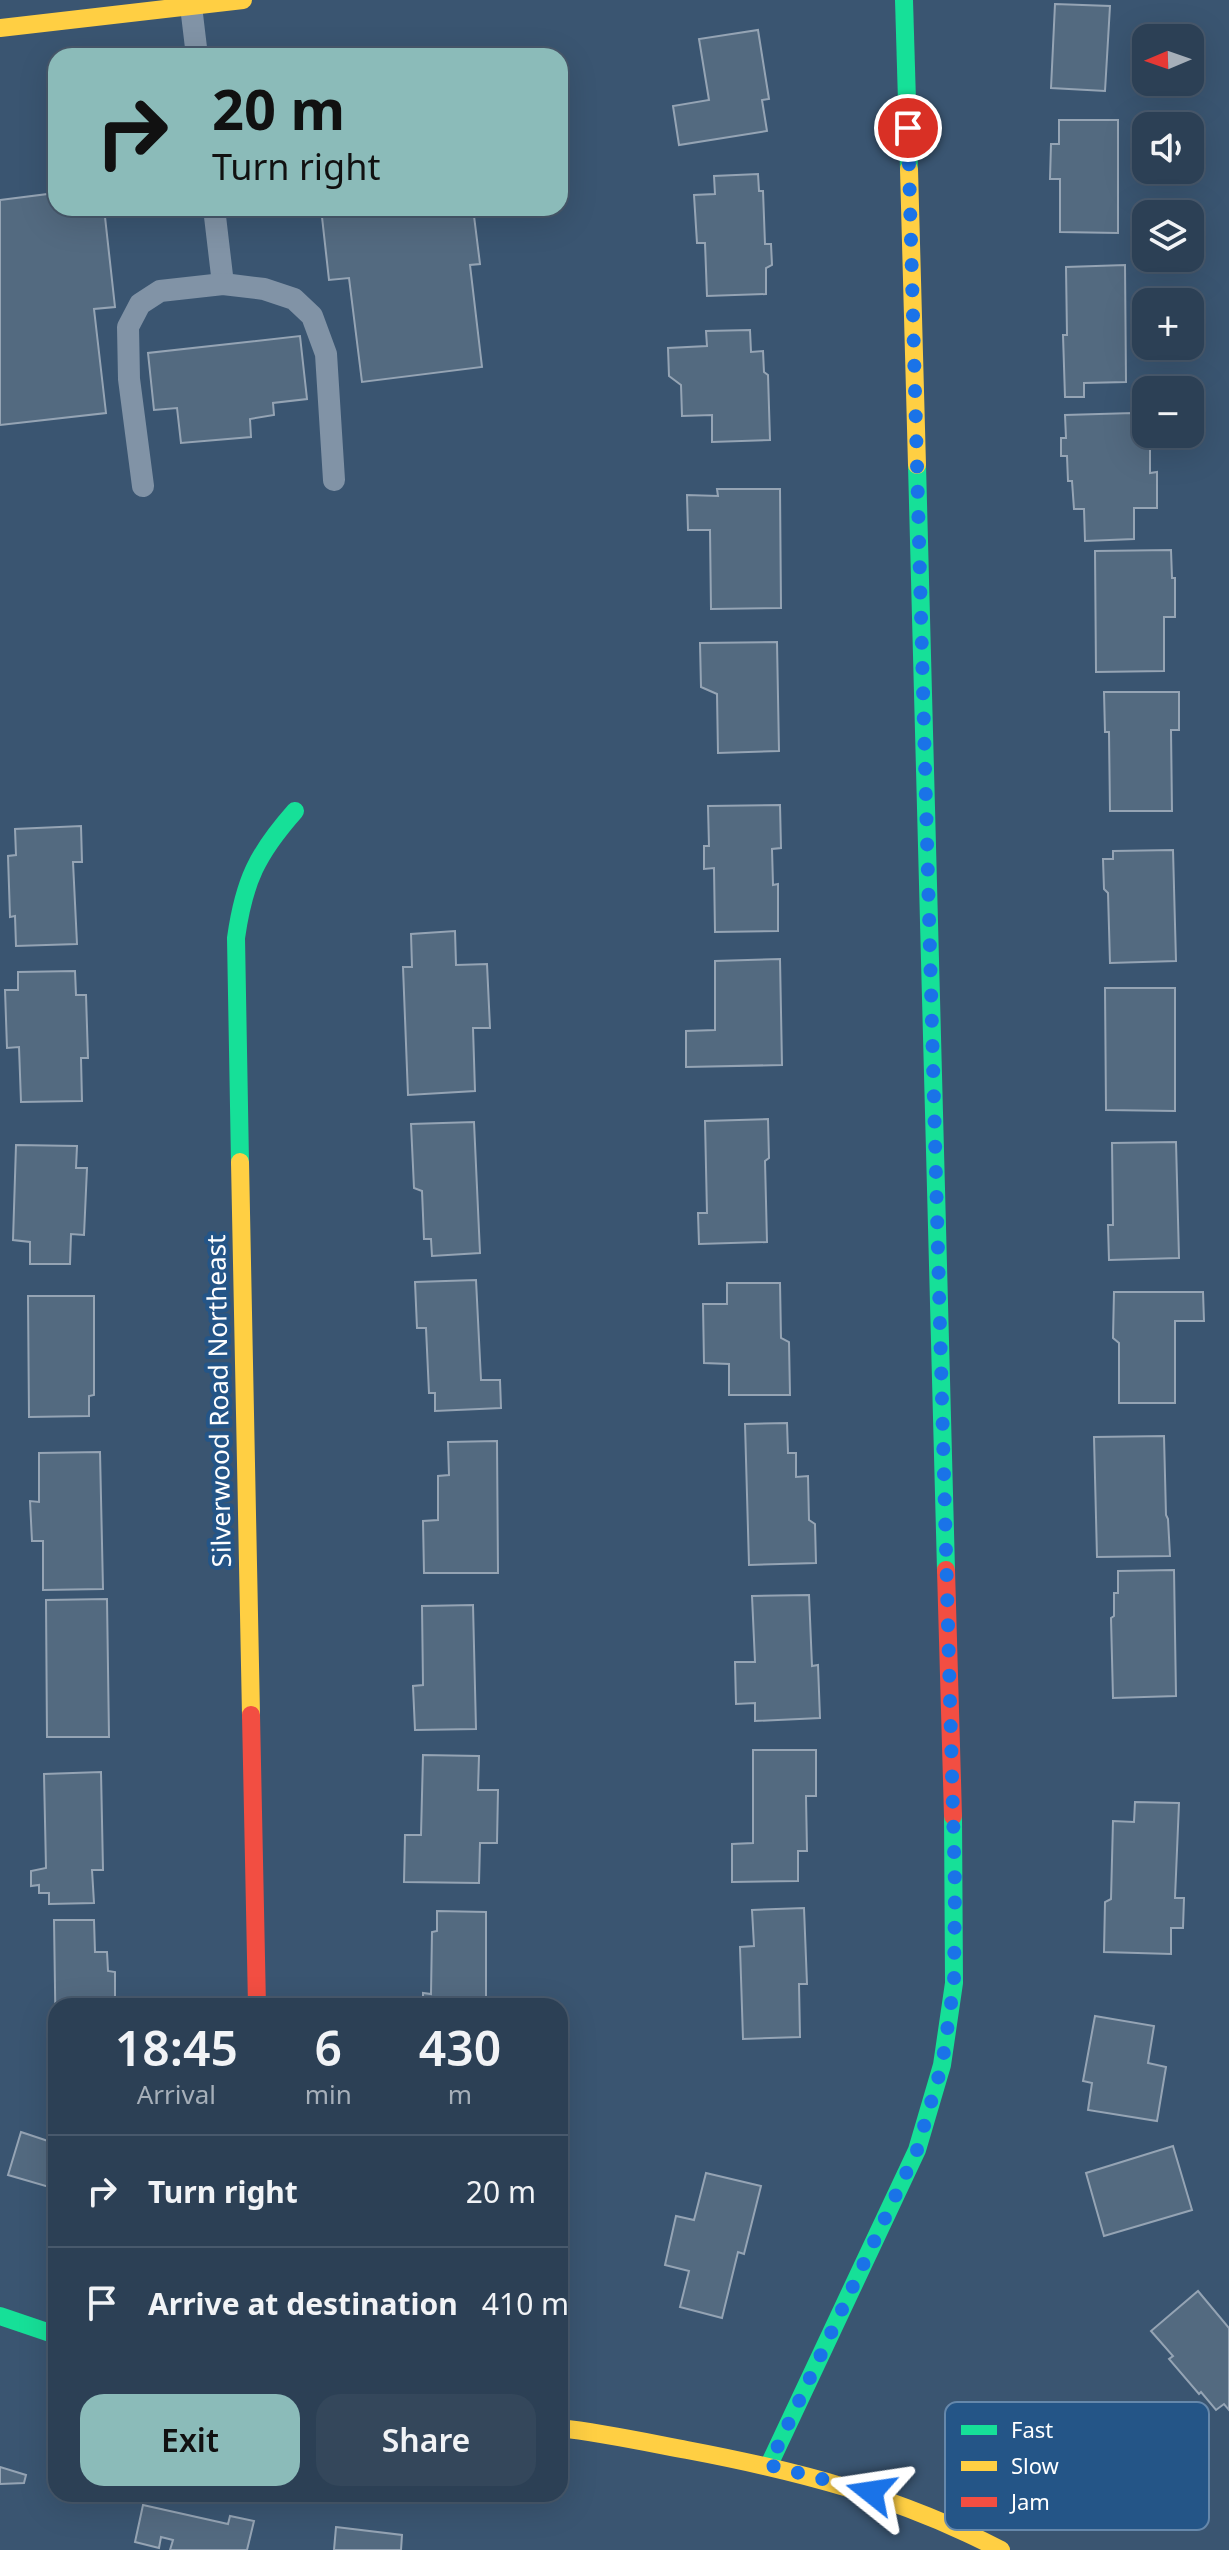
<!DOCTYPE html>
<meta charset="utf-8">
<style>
body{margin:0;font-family:"Noto Sans",sans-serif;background:#34475b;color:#f1f3f6;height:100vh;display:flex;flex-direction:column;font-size:30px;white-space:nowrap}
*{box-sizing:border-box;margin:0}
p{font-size:26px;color:#a6afb9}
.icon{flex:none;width:44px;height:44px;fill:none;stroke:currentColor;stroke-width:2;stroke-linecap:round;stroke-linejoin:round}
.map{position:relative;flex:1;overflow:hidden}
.panel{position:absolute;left:48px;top:1998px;width:520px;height:504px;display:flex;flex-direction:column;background:#2c4055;border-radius:24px;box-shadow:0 8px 32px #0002,0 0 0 2px #48596c}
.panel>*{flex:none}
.hud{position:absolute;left:48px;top:48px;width:520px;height:168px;border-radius:24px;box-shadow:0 8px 32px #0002,0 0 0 2px #48596c;background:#8bbbb9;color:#111;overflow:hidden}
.needle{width:52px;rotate:268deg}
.tools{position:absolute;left:1132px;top:24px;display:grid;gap:16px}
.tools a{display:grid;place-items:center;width:72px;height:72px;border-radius:16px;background:#2c4055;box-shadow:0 8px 32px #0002,0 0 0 2px #48596c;font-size:40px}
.pin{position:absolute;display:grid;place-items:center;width:68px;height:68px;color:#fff;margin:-34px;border:4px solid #fff;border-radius:50%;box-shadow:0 2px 8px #0007}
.me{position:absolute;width:88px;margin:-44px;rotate:285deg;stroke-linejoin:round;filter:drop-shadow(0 0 6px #0008)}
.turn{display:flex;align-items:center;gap:28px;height:168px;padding:0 32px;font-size:36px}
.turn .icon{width:104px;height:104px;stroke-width:2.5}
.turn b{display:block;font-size:56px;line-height:68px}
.eta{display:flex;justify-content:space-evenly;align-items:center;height:136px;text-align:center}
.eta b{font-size:48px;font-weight:600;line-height:56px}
.primary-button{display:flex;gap:16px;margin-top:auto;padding:16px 32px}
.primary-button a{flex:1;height:92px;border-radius:24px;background:#8bbbb9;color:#111;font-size:32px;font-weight:600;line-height:92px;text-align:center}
.primary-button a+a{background:#34475b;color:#f1f3f6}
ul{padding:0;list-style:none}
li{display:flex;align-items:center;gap:24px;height:112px;padding:0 32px;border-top:2px solid #48596c}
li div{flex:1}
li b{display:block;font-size:30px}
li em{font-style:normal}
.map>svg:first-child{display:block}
.building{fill:#536a80;stroke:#95a4b4;stroke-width:2}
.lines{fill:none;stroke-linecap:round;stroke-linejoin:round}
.lane{stroke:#8193a6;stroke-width:22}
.fast{stroke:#16e098;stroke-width:18}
.slow{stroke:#ffcf43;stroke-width:18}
.jam{stroke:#f24e42;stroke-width:18}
.route{stroke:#1a73e8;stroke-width:14;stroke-dasharray:0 25.2}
.labels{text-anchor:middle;stroke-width:8;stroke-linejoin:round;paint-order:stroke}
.street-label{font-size:26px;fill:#fff;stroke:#245587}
.key{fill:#245587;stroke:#6688ab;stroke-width:2}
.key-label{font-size:22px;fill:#fff}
</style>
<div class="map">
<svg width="1229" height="2550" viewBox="0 0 1229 2550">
<rect width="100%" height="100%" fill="#3a5571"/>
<g class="building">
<path d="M1055 4 1110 6 1105 91 1051 88Z"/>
<path d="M758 30 769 99 762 100 767 131 679 145 673 106 709 100 699 39Z"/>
<path d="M1059 120H1118V233L1060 232V179H1050L1051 144H1059Z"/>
<path d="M758 174 759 191H763L765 244H771L772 265 766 268V294L707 296 705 243H697L694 195 715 194 714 176Z"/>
<path d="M56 193V208H104L115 307 94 309 106 413 0 425V200Z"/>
<path d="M321 208H473L480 264 470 265 482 367 362 382 349 278 329 280Z"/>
<path d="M1125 265 1126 382 1084 383V397H1065L1063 335H1067L1066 267Z"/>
<path d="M750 330 751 352 763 351 764 372 768 375 770 440 712 442V415L682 416 681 385 669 376 668 348 707 346 706 331Z"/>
<path d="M300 336 307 399 273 403 274 415 250 419 251 437 181 443 177 408 154 410 148 353Z"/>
<path d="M1133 413V438L1150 437V473L1157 472V508H1134V539L1085 541 1084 509H1074L1072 481H1068L1067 456H1061V438H1066L1065 415Z"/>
<path d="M717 489H780L781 608 711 609 710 530H688L687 495 718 496Z"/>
<path d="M1171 550 1172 578H1175V617H1164V671L1096 672 1095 551Z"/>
<path d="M777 642 779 751 718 753 717 694 701 687 700 643Z"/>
<path d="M1104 692H1179V730H1171L1172 811H1110L1109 732H1105Z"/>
<path d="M780 805 781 848 772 849 773 885 778 884V931L715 932 714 868 704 869V846H709L708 806Z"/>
<path d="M81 826 82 862H73L77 944 16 946 15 916 10 917 8 856 16 855 15 829Z"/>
<path d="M1173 850 1176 961 1110 963 1108 893 1104 889 1103 859H1113V851Z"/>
<path d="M455 931 456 965 487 964 490 1028H473L475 1091 408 1095 403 967H412L411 934Z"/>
<path d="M780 959 782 1065 686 1067V1031L715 1030V961Z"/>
<path d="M75 971 76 995H86L88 1058H81L82 1101 21 1102 19 1047 7 1048 5 990H18V972Z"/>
<path d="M1105 988H1175V1111L1106 1110Z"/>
<path d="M768 1119 769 1158 765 1161 767 1242 699 1244 698 1213H707L705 1121Z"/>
<path d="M474 1122 480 1253 432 1256 431 1239H424L422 1191 414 1188 411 1124Z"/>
<path d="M1176 1142 1179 1258 1109 1260 1108 1225H1113L1112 1143Z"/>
<path d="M16 1145 77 1146 76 1168H87L84 1235 71 1234 70 1264H30V1242L13 1240Z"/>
<path d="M476 1280 481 1380H500L501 1408 435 1411V1393H429L426 1328H417L415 1282Z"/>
<path d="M727 1283H780L781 1338 789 1342 790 1395H729V1364L704 1363 703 1304H727Z"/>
<path d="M1114 1292H1203L1204 1321H1175V1403H1119V1343L1113 1338Z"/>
<path d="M28 1296H94V1395L89 1396V1416L29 1417Z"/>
<path d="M787 1423 788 1453H796V1477L808 1476 809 1520 815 1524 816 1563 749 1565 745 1424Z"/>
<path d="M1164 1436 1166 1515 1168 1519 1170 1556 1097 1557 1094 1437Z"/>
<path d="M497 1441 498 1573H424L423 1521 438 1520V1476L449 1475 448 1442Z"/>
<path d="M100 1452 103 1589 43 1590V1541H32L30 1501 39 1502V1453Z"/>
<path d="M1174 1570 1176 1696 1113 1698 1111 1618 1114 1616V1593H1118V1571Z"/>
<path d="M809 1595 812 1666 818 1665 820 1718 755 1721V1703L736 1704 735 1662H755L752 1596Z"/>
<path d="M107 1599 109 1737H47L46 1600Z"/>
<path d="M473 1605 476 1729 415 1730 413 1686 423 1685 422 1606Z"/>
<path d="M753 1750H816V1796H806L807 1851H798V1881L732 1882V1844L753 1843Z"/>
<path d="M423 1755 479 1756 478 1790H498L497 1843H480L479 1883 404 1882 405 1835H421Z"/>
<path d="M101 1772 103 1870H92L94 1903 49 1904V1893H39V1885L31 1886V1871L46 1868 44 1774Z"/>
<path d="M1135 1802 1179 1803 1175 1898H1184L1183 1928H1171V1954L1104 1952 1105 1902 1111 1899 1113 1821 1134 1822Z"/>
<path d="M804 1908 807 1984H799L800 2037 743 2039 740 1947 754 1946 752 1910Z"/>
<path d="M437 1911 486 1912V2006H423V1993L431 1994 432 1932 437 1931Z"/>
<path d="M54 1920H94L95 1952H107L108 1971 115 1972V2006H56V2055Z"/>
<path d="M1095 2016 1154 2026 1148 2063 1166 2067 1157 2121 1088 2110 1092 2083 1083 2081Z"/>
<path d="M21 2132 51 2142 54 2133H56V2189L8 2175Z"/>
<path d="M1173 2146 1192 2210 1104 2236 1086 2173Z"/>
<path d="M706 2173 761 2186 744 2254 738 2252 722 2318 680 2307 689 2271 665 2265 676 2216 694 2220Z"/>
<path d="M1198 2291 1229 2328V2410L1224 2404 1216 2410 1201 2392 1199 2394 1169 2359 1173 2356 1151 2331Z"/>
<path d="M0 2467 26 2475 24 2483 0 2484Z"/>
<path d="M143 2505 228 2524 230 2516 254 2521 247 2550H170L173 2540 161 2537 159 2548 135 2542Z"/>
<path d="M336 2527 402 2535 401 2550H334Z"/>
</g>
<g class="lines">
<g class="lane">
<path d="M191 6 197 56"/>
<path d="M214 208 223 284"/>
<path d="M143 486 129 379 128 327 140 304 160 291 223 284 264 289 294 299 312 316 326 354 334 480"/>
</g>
<g class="fast">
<path d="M904 0 909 169"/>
<path d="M917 465 946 1570"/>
<path d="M240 1162 236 938C244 881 257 854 295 811"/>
<path d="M0 2316 56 2335"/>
<path d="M769 2465 917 2150 942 2065 954 1983 953 1816"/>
</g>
<g class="slow">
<path d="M0 28 243 0"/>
<path d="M909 169 917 465"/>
<path d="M240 1162 251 1715"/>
<path d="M560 2428C603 2433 645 2442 687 2450 798 2471 900 2497 1001 2550"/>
</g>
<g class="jam">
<path d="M946 1570 953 1816"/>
<path d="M251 1715 257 2006"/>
</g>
</g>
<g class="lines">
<path class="route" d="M871 2492 769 2465 917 2150 942 2065 954 1983 955 1887 908 128"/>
</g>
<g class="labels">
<g class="street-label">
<text transform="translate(219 1401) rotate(-91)" y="9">Silverwood Road Northeast</text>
</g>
</g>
<rect x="945" y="2402" width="264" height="128" rx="12" class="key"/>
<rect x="961" y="2425" width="36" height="10" fill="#16e098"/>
<rect x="961" y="2461" width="36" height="10" fill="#ffcf43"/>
<rect x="961" y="2497" width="36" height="10" fill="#f24e42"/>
<g class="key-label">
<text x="1011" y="2438">Fast</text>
<text x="1011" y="2474">Slow</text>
<text x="1011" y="2510">Jam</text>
</g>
</svg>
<div class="tools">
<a><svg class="needle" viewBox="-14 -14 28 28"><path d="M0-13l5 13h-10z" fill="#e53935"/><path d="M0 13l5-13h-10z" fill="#a6afb9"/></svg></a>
<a><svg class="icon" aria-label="sound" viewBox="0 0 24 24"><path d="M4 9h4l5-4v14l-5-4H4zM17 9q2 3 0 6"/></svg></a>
<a><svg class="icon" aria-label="layers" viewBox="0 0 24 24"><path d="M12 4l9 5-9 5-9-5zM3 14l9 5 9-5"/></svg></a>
<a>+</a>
<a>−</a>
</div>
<div class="pin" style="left:908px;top:128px;background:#d93025"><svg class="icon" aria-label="arrive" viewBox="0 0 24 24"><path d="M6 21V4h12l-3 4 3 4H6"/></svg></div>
<svg class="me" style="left:871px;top:2492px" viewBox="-20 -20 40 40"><path d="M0-17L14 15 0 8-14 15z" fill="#1a73e8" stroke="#fff" stroke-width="4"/></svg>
<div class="hud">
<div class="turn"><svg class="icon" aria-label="right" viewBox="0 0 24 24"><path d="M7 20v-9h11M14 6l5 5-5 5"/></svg><div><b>20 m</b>Turn right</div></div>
</div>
<section class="panel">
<div class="eta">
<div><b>18:45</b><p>Arrival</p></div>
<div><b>6</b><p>min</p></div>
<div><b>430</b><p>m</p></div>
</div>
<ul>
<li><svg class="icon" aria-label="right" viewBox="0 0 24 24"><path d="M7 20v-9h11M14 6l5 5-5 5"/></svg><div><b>Turn right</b></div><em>20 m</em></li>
<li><svg class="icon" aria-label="arrive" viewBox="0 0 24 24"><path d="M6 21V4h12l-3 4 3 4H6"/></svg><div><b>Arrive at destination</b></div><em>410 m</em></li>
</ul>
<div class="primary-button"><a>Exit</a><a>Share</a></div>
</section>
</div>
